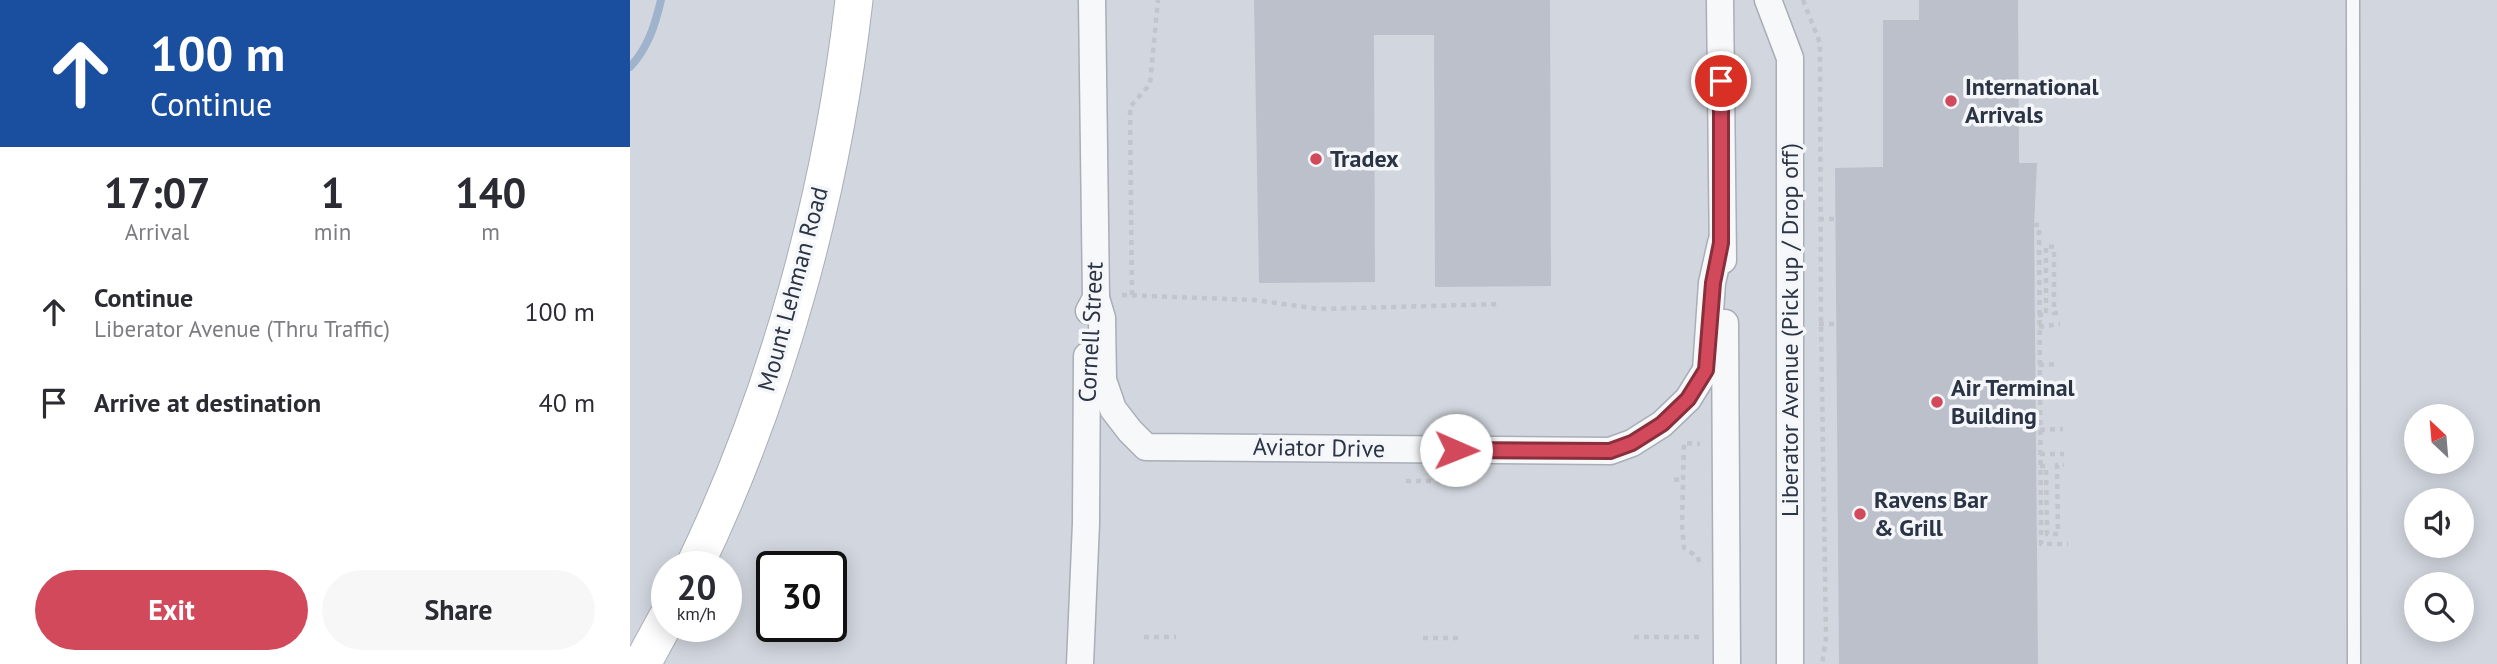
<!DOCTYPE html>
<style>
body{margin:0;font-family:"PT Sans",sans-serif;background:#f7f7f7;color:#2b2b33;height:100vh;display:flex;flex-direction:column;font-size:26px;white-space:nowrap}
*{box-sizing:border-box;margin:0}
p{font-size:23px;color:#7c7c81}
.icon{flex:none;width:38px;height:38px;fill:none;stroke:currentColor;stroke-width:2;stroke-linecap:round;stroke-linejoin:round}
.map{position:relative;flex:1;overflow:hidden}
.details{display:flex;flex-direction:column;background:#fff;width:630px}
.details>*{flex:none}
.hud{background:#1a4fa0;color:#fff;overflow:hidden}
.needle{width:46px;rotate:334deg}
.buttons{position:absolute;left:1774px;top:404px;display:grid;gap:14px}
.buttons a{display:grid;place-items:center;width:70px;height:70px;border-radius:50%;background:#fff;box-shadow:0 4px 18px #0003;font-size:35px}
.speed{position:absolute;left:21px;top:551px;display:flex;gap:14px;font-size:35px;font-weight:700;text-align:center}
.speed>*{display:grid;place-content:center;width:91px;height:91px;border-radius:50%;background:#fff;box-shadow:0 4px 18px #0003;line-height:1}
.speed small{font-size:18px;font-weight:400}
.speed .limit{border:4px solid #111;border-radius:10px;background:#fff;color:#111}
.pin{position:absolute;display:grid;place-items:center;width:60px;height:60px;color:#fff;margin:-30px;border:4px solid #fff;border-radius:50%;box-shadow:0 2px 7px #0007}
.me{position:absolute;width:77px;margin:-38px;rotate:91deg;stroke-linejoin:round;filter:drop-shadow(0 0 5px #0008)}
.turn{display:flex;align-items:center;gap:24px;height:147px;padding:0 35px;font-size:32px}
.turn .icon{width:91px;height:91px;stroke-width:2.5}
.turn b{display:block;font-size:49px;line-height:60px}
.eta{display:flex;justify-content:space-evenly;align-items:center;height:119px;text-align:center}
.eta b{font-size:42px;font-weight:700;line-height:49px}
.cta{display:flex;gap:14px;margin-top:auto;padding:14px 35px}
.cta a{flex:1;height:80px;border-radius:42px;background:#d1495b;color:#fff;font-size:28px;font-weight:700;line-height:80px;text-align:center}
.cta a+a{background:#f7f7f7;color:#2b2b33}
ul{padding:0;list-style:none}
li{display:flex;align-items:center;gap:21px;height:91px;padding:0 35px}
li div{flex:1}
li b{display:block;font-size:26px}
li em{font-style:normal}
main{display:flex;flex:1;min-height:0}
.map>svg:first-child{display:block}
.built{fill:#d2d6de;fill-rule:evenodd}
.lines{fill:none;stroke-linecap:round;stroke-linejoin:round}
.stream{stroke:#9fb4cc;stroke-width:8}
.building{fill:#bbc0ca}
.lane-casing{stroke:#a9aeb7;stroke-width:15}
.street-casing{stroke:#a9aeb7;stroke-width:29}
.secondary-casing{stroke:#a9aeb7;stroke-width:39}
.path{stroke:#c2c5cb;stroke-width:4.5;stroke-dasharray:5 5;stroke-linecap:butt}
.lane{stroke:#f7f8fa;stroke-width:12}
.street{stroke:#f7f8fa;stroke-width:26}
.secondary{stroke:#fff;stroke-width:37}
.route-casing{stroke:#882f3b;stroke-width:18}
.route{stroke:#d1495b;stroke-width:12}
.poi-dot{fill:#d1495b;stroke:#f4f6f9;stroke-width:2.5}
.labels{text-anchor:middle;stroke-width:7;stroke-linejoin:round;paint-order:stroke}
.poi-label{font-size:24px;font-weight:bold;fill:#2b3445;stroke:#f4f6f9;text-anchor:start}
.street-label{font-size:24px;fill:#2b3445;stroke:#f4f6f9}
</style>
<main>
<section class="details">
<div class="hud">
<div class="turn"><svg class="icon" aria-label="ahead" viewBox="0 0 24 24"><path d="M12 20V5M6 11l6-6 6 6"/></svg><div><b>100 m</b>Continue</div></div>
</div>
<div class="eta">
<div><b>17:07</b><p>Arrival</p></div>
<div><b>1</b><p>min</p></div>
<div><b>140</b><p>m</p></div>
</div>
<ul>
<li><svg class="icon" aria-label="ahead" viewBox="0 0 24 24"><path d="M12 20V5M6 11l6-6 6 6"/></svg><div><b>Continue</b><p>Liberator Avenue (Thru Traffic)</p></div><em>100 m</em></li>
<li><svg class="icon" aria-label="arrive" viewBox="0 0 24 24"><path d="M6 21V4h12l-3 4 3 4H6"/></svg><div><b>Arrive at destination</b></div><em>40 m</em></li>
</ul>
<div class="cta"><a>Exit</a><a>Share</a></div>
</section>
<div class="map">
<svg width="1867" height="664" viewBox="0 0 1867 664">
<rect width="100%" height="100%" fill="#e4e7ec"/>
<path class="built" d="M0 0H1867V664H0ZM1787 416H1832V462H1787ZM1787 500H1832V546H1787ZM37 567H96V626H37ZM142 567H201V626H142ZM1787 584H1832V630H1787Z"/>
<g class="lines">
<path class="stream" d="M0 67C18 48 25 25 31 0"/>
</g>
<g class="building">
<path d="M624 0H920L921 286 805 287 804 35H744L745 282 629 283Z"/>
<path d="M1289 0H1388L1389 163H1407L1404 225 1408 664H1209L1205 168 1253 167V20H1289Z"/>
</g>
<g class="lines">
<g class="lane-casing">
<path id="lane" d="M1723 0 1724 664"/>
</g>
<g class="street-casing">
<g id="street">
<path d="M1090 0 1093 260"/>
<path d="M1138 0 1160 58V664"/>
<path d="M466 298 472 318 473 380 483 409 500 431 516 447 980 451 1002 443 1032 424 1058 399 1076 370 1082 283 1091 243"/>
<path d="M459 311 466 298 462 0"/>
<path d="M1095 323 1097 664"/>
<path d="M450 664 456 523 457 356"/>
</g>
</g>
<g class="secondary-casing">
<g id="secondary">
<path d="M64 567C148 393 202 193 224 0"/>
<path d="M12 664 37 618"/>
</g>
</g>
<g class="path">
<path d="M1173 0 1190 43 1191 324 1196 638 1192 664"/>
<path d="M1189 219H1207"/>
<path d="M1404 225H1409L1411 544H1438"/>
<path d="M492 295 625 300 689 309 871 304"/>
<path d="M502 295 500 107 520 84 528 0"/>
<path d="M1408 315H1416V246L1424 247V313H1430"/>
<path d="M1189 324H1206"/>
<path d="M1409 327 1430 324"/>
<path d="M1409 365 1429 364"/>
<path d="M1410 430 1433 429"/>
<path d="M1410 454H1434"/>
<path d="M1410 466H1416L1417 534H1428L1427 465H1434"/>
<path d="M1044 480 1054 479"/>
<path d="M776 481H844"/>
<path d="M1069 562 1068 557 1054 548 1052 525 1054 443 1070 444"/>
<path d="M514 637H546"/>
<path d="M1004 637H1073"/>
<path d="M793 638H830"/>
</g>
<use href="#lane" class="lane"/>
<use href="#street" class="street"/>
<use href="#secondary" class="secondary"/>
</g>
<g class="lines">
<g class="route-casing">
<path id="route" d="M826 450 980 451 1002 443 1032 424 1058 399 1076 370 1083 283 1091 243V81"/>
</g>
<use href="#route" class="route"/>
</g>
<g class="poi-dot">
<circle cx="1321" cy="101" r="7"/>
<circle cx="686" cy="159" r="7"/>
<circle cx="1307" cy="402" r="7"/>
<circle cx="1230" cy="514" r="7"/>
</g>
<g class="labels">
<g class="poi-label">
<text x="1335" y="95">International<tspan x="1335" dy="28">Arrivals</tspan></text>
<text x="700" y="167">Tradex</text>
<text x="1321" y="396">Air Terminal<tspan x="1321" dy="28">Building</tspan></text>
<text x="1244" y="508">Ravens Bar<tspan x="1244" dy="28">&amp; Grill</tspan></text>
</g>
<g class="street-label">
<text transform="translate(163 289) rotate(-75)" y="8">Mount Lehman Road</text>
<text transform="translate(1160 330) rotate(-90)" y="8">Liberator Avenue (Pick up / Drop off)</text>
<text transform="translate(461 332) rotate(-87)" y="8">Cornell Street</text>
<text transform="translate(689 448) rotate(1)" y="8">Aviator Drive</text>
</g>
</g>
</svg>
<div class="buttons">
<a><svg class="needle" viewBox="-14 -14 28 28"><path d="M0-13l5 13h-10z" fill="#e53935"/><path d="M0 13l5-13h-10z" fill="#7c7c81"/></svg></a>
<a><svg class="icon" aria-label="sound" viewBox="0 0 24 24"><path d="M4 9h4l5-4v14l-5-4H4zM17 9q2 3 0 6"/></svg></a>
<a><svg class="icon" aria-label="search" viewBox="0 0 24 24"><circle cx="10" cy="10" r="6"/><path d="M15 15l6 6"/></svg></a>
</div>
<div class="speed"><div>20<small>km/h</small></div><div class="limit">30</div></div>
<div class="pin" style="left:1091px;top:81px;background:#d93025"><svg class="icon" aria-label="arrive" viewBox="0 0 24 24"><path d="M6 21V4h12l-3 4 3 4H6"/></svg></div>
<svg class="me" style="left:826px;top:450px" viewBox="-20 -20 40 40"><circle r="19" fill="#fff"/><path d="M0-13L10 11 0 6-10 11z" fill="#d1495b"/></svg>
</div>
</main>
